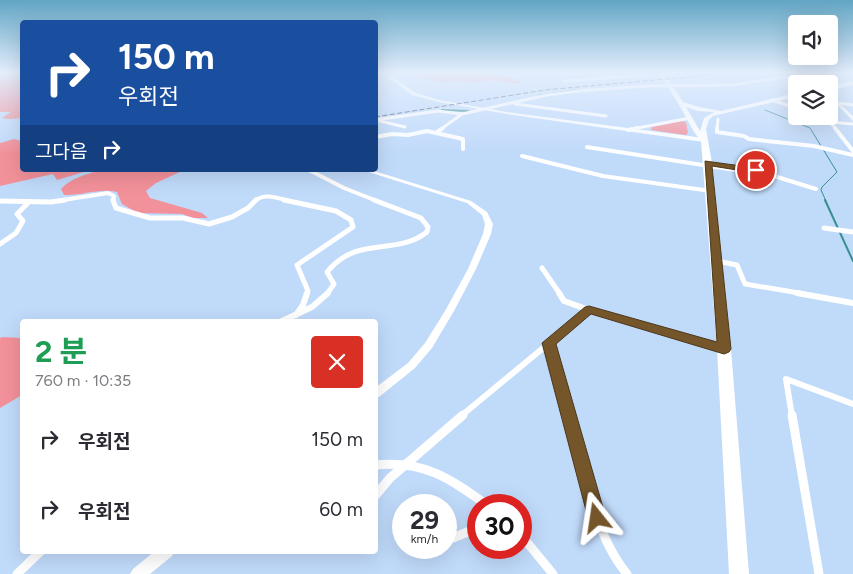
<!DOCTYPE html>
<html lang="ko">
<meta charset="utf-8">
<style>
body{margin:0;font-family:Figtree,"Noto Sans KR",sans-serif;background:#f2f2f3;color:#2b2b33;height:100vh;display:flex;flex-direction:column;font-size:19px;white-space:nowrap}
*{box-sizing:border-box;margin:0}
p{font-size:16px;color:#7c7c81}
.icon{flex:none;width:28px;height:28px;fill:none;stroke:currentColor;stroke-width:2;stroke-linecap:round;stroke-linejoin:round}
.map{position:relative;flex:1;overflow:hidden}
.sheet{position:absolute;left:20px;top:319px;width:358px;height:235px;display:flex;flex-direction:column;background:#fff;border-radius:5px;box-shadow:0 5px 20px #0002}
.sheet>*{flex:none}
.guide{position:absolute;left:20px;top:20px;width:358px;height:152px;border-radius:5px;box-shadow:0 5px 20px #0002;background:#1a4fa0;color:#fff;overflow:hidden}
.buttons{position:absolute;left:788px;top:15px;display:grid;gap:10px}
.buttons a{display:grid;place-items:center;width:50px;height:50px;border-radius:5px;background:#fff;box-shadow:0 5px 20px #0002;font-size:25px}
.speed{position:absolute;left:392px;top:494px;display:flex;gap:10px;font-size:25px;font-weight:700;text-align:center}
.speed>*{display:grid;place-content:center;width:65px;height:65px;border-radius:50%;background:#fff;box-shadow:0 5px 20px #0002;line-height:1}
.speed small{font-size:12px;font-weight:400}
.speed .limit{border:8px solid #d22;background:#fff;color:#111}
.pin{position:absolute;display:grid;place-items:center;width:42px;height:42px;color:#fff;margin:-21px;border:2px solid #fff;border-radius:50%;box-shadow:0 1px 5px #0007}
.me{position:absolute;width:55px;margin:-28px;rotate:345deg;stroke-linejoin:round;filter:drop-shadow(0 0 4px #0008)}
.turn{display:flex;align-items:center;gap:18px;height:105px;padding:0 15px;font-size:22px}
.turn .icon{width:65px;height:65px;stroke-width:2.5}
.turn b{display:block;font-size:35px;line-height:42px}
.then{display:flex;align-items:center;height:48px;padding:0 15px;background:#0003;gap:10px;font-size:19px}
.round{display:grid;place-items:center;flex:none;width:52px;height:52px;border-radius:5px;background:#f2f2f3}
.head{display:flex;align-items:center;justify-content:space-between;height:85px;padding:0 15px}
h1{font-size:30px;font-weight:700;line-height:38px;color:#1e9e55}
ul{padding:0;list-style:none}
li{display:flex;align-items:center;gap:15px;height:70px;padding:0 15px}
li div{flex:1}
li b{display:block;font-size:19px}
li em{font-style:normal}
.map>svg:first-child{display:block}
.green{fill:#f3919a}
.lines{fill:none;stroke-linecap:round;stroke-linejoin:round}
.stream-far1{stroke:#398f8f;stroke-width:1}
.stream{stroke:#398f8f;stroke-width:2}
.canal{fill:#398f8f;fill-rule:evenodd}
.street-far4{stroke:#fff;stroke-width:3}
.street-far3{stroke:#fff;stroke-width:4}
.street-far2{stroke:#fff;stroke-width:5}
.street-far1{stroke:#fff;stroke-width:6}
.street{stroke:#fff;stroke-width:9}
.secondary{fill:#fff;fill-rule:evenodd}
.highway{fill:#fff;fill-rule:evenodd}
.rail{stroke:#415168;stroke-width:1;stroke-dasharray:5 2.5;stroke-linecap:butt}
.route{fill:#74562a;stroke:#4b381b}
</style>
<div class="map">
<svg width="853" height="574" viewBox="0 0 853 574">
<rect width="100%" height="100%" fill="#c0dafa"/>
<g class="green">
<path d="M0 73H22V118L10 119 2 118 11 112H0Z"/>
<path d="M392 73C418 73 506 68 523 84L491 80 480 82 453 81 441 82 405 74Z"/>
<path d="M682 121 686 122 688 133 686 135 651 130 652 127Z"/>
<path d="M14 139 22 141V170L87 171 57 180 53 174 0 186V143Z"/>
<path d="M100 170H184L156 183 146 191 150 198 202 213 208 218H193L182 214 138 213 122 204 117 192C99 188 82 196 64 195L61 189C72 177 86 175 100 170Z"/>
<path d="M2 337 22 338V395L0 408V338Z"/>
</g>
<g class="lines">
<path class="stream-far1" d="M765 110 810 128 837 172 822 187 821 190 826 201"/>
<path class="stream" d="M825 200 853 261"/>
<g class="canal">
<path d="M577 89 578 91 539 96 537 95Z"/>
<path d="M442 109 468 110 470 111 468 112 441 111V109Z"/>
</g>
<g class="street-far4">
<path d="M564 81 648 75 647 73"/>
<path d="M772 100 796 108"/>
<path d="M838 103 853 105"/>
<path d="M515 104 606 116"/>
<path d="M819 116 829 121 836 129"/>
<path d="M375 120 438 111 462 114 547 95 578 91 647 86 732 85 798 75 813 78 819 84"/>
<path d="M804 120 853 124"/>
<path d="M380 121 405 127"/>
<path d="M441 129 462 114"/>
<path d="M632 129 690 118"/>
<path d="M717 129 718 119"/>
</g>
<g class="street-far3">
<path d="M717 128V132L744 136 749 139 814 146 853 155"/>
<path d="M835 128 853 151"/>
<path d="M628 130 638 128"/>
<path d="M437 132 443 128"/>
<path d="M375 137 392 134 408 135 427 131 463 139V149"/>
<path d="M587 147 774 176 816 189"/>
<path d="M522 156 603 176 711 191"/>
<path d="M309 170 344 188 377 201"/>
<path d="M57 201 108 193 114 196 113 201"/>
<path d="M255 201C265 192 279 199 290 201"/>
</g>
<g class="street-far2">
<path d="M113 200 116 208 150 218H183L209 224 232 217 248 208 256 200"/>
<path d="M284 200 336 211 351 220 353 227 297 265 308 291 307 294"/>
<path d="M0 201 51 202 65 200"/>
<path d="M824 228 853 232"/>
<path d="M0 244 16 233 23 221 17 214 28 203"/>
<path d="M717 261 737 265 745 284 805 294"/>
<path d="M542 268 560 294"/>
<path d="M327 294 334 284 327 272C358 234 395 257 427 232L428 227 421 218 374 200"/>
</g>
<g class="street-far1">
<path d="M559 293 564 301 589 310"/>
<path d="M797 293 853 303"/>
<path d="M296 315 303 305 307 293"/>
<path d="M282 321 312 307 328 293"/>
<path d="M549 343 569 416"/>
<path d="M461 416 589 310 722 348"/>
<path d="M792 416 786 379 853 404"/>
</g>
<g class="street">
<path d="M569 415C583 466 593 533 627 574"/>
<path d="M792 415 819 574"/>
<path d="M375 465C424 460 449 478 487 505"/>
<path d="M375 496 390 478 463 415"/>
<path d="M521 535 553 574"/>
<path d="M453 538 479 527"/>
<path d="M17 574 41 551"/>
</g>
<g class="secondary">
<path d="M382 73H387L416 93 439 100 507 112 704 138 707 140 704 142 507 114 439 102 412 95Z"/>
<path d="M605 73 611 76 612 77 609 78 598 73Z"/>
<path d="M829 93 853 116V121L829 96Z"/>
<path d="M362 170H371L471 201 487 212 493 224 491 234 476 269 454 311 432 348 415 368 379 397 375 398V388L408 363 425 343 445 311 468 269 483 234 485 224 482 215 467 203Z"/>
<path d="M155 551H174L172 556 150 574H130L133 569Z"/>
</g>
<g class="highway">
<path d="M659 73H664L683 102 699 107 721 111 796 93V97L713 116 709 120 706 129 712 163 731 349 749 574H729L717 349 701 141 694 132 678 103ZM686 107 698 111 714 112 704 118 700 131Z"/>
<path d="M853 81V85L829 90V86Z"/>
</g>
<path class="rail" d="M375 117 545 90 732 73"/>
</g>
<linearGradient id="sky" x2="0" y2="1"><stop stop-color="#62a5c4"/><stop offset="0.47" stop-color="#e3eefd"/><stop offset="1" stop-color="#e3eefd" stop-opacity="0"/></linearGradient>
<rect width="853" height="154" fill="url(#sky)"/>
<path class="route" d="M705 161 756 168 760 170 756 173 712 166 731 349 729 352 724 354 591 314 556 344 606 518 603 524 597 526 591 524 588 518 542 343 585 307 589 306 717 342Z"/>
</svg>
<div class="buttons">
<a><svg class="icon" aria-label="sound" viewBox="0 0 24 24"><path d="M4 9h4l5-4v14l-5-4H4zM17 9q2 3 0 6"/></svg></a>
<a><svg class="icon" aria-label="layers" viewBox="0 0 24 24"><path d="M12 4l9 5-9 5-9-5zM3 14l9 5 9-5"/></svg></a>
</div>
<div class="speed"><div>29<small>km/h</small></div><div class="limit">30</div></div>
<div class="pin" style="left:756px;top:170px;background:#d93025"><svg class="icon" aria-label="arrive" viewBox="0 0 24 24"><path d="M6 21V4h12l-3 4 3 4H6"/></svg></div>
<svg class="me" style="left:597px;top:518px" viewBox="-20 -20 40 40"><path d="M0-17L14 15 0 8-14 15z" fill="#74562a" stroke="#fff" stroke-width="4"/></svg>
<div class="guide">
<div class="turn"><svg class="icon" aria-label="right" viewBox="0 0 24 24"><path d="M7 20v-9h11M14 6l5 5-5 5"/></svg><div><b>150 m</b>우회전</div></div>
<div class="then">그다음<svg class="icon" aria-label="right" viewBox="0 0 24 24"><path d="M7 20v-9h11M14 6l5 5-5 5"/></svg></div>
</div>
<section class="sheet">
<div class="head"><div><h1>2 분</h1><p>760 m · 10:35</p></div><a class="round" style="background:#d93025;color:#fff"><svg class="icon" aria-label="close" viewBox="0 0 24 24"><path d="M6 6l12 12M18 6L6 18"/></svg></a></div>
<ul>
<li><svg class="icon" aria-label="right" viewBox="0 0 24 24"><path d="M7 20v-9h11M14 6l5 5-5 5"/></svg><div><b>우회전</b></div><em>150 m</em></li>
<li><svg class="icon" aria-label="right" viewBox="0 0 24 24"><path d="M7 20v-9h11M14 6l5 5-5 5"/></svg><div><b>우회전</b></div><em>60 m</em></li>
</ul>
</section>
</div>
